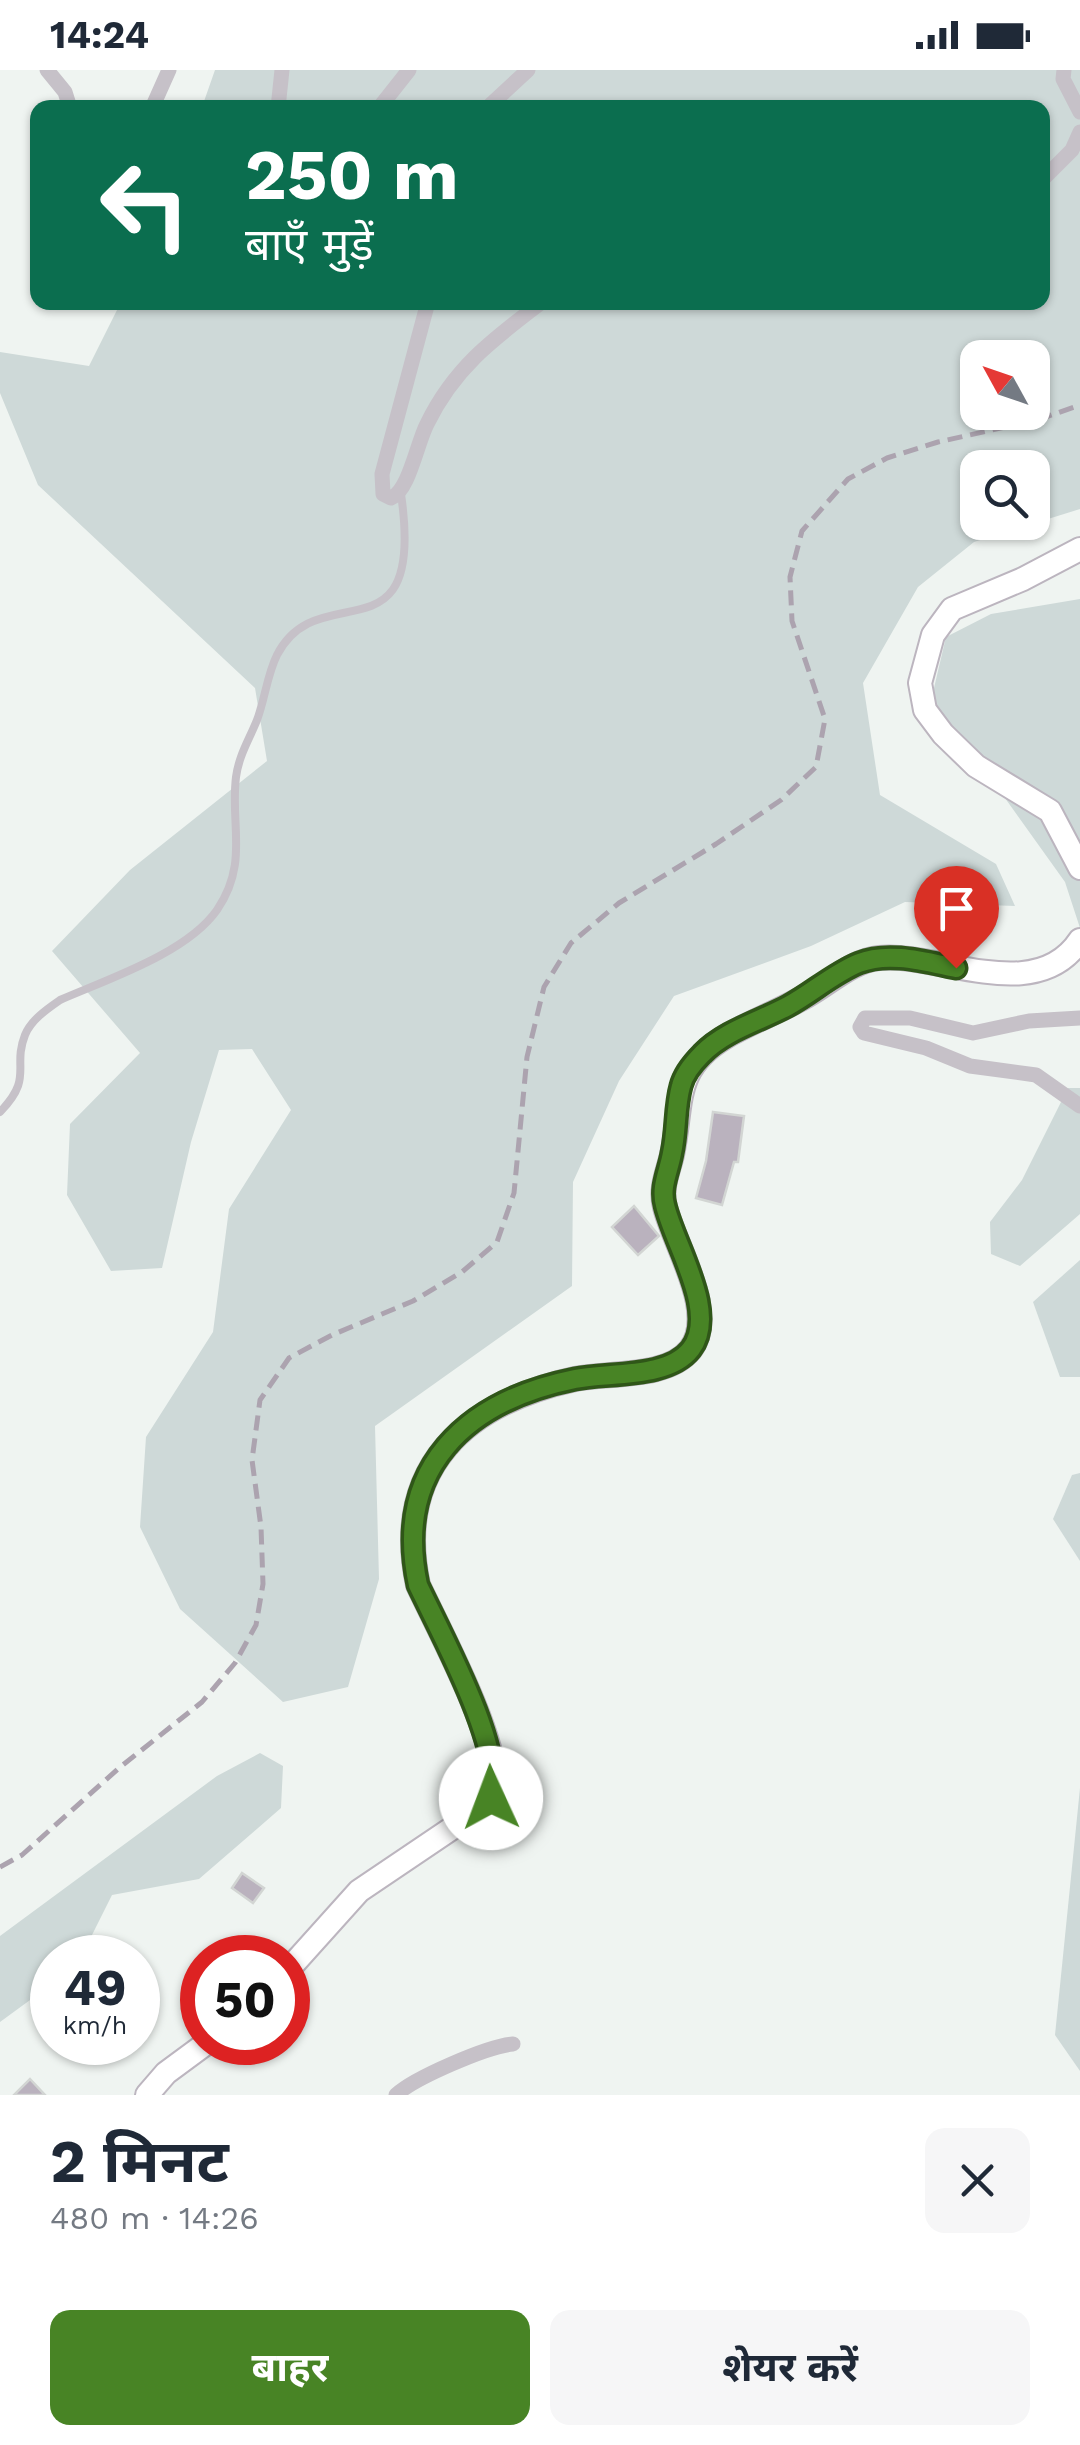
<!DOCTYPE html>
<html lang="hi">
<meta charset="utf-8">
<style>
body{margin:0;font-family:"Work Sans","Noto Sans Devanagari",sans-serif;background:#f6f6f7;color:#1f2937;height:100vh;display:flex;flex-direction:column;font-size:38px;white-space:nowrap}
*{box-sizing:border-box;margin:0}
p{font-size:32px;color:#747a83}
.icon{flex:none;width:55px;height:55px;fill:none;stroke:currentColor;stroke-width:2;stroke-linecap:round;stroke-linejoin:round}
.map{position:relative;height:2025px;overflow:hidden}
.sheet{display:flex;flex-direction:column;background:#fff;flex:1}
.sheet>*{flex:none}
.banner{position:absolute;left:30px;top:30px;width:1020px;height:210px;border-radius:20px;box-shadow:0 2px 8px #0004;background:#0b6e4f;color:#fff;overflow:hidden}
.needle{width:65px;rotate:310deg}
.fabs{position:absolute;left:960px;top:270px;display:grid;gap:20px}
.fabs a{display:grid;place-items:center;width:90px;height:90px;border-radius:20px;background:#fff;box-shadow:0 2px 8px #0004;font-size:50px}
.speed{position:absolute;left:30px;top:1865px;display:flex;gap:20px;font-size:50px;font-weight:700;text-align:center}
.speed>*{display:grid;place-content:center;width:130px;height:130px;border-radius:50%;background:#fff;box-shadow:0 2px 8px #0004;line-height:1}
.speed small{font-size:25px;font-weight:400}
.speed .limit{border:15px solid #d22;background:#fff;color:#111}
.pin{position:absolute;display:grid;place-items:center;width:85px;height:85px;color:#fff;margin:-102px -42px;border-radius:50% 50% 50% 0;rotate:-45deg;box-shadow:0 0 10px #0007}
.pin .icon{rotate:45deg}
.me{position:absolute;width:110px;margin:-55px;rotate:358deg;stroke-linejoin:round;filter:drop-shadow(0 0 8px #0008)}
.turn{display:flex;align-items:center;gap:35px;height:210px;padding:0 50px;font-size:45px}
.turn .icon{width:130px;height:130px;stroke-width:2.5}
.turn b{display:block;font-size:70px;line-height:85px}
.round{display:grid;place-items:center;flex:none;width:105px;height:105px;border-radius:20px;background:#f6f6f7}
.summary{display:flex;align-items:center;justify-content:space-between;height:170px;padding:0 50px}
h1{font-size:60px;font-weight:700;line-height:75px}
.cta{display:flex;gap:20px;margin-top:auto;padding:20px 50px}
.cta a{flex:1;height:115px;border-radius:20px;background:#488425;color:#fff;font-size:40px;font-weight:700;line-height:115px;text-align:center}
.cta a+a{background:#f6f6f7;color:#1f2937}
.status{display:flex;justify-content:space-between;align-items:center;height:70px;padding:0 50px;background:#fff;direction:ltr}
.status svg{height:28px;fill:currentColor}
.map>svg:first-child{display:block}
.green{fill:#ced9d8;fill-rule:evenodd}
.building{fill:#bab2be;stroke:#d2d5d3;stroke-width:2.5}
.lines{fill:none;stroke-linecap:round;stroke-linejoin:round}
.secondary-casing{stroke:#bcb5bf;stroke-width:26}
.lane{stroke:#c6c1c8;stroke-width:8}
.street{stroke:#c6c1c8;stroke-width:15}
.secondary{stroke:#fff;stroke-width:22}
.rail{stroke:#aca3af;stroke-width:5;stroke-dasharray:15 8;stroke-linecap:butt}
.route-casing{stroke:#2f5618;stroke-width:25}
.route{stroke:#488425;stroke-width:18}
</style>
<div class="status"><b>14:24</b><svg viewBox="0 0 49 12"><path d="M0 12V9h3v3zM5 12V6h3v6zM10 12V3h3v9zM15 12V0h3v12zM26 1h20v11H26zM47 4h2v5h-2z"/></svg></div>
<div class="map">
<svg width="1080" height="2025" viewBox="0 0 1080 2025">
<rect width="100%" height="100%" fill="#eff4f1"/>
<g class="green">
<path d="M215 0H1080V439L974 472 918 517 863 613 880 725 996 794 1015 836 905 832 811 876 674 926 619 1011 573 1112 572 1216 375 1356 379 1509 348 1617 283 1632 180 1539 140 1457 146 1367 213 1262 229 1139 291 1040 252 979 219 980 191 1072 162 1198 111 1201 67 1125 70 1054 140 983 52 881 130 800 267 691 255 618 38 415 0 323V282L89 296 121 232H1042V38L202 37ZM978 288H1032V342H978ZM978 398H1032V452H978Z"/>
<path d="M1080 529V858L1065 812 987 703 930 635 946 567 991 544Z"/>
<path d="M1068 1018H1080V1144L1020 1196 991 1184 990 1152 1022 1110Z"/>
<path d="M1080 1190V1307H1060L1033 1232Z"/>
<path d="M1080 1403V1491L1053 1449 1072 1405Z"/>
<path d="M260 1683 283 1696 281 1738 199 1809 112 1825 81 1887 52 1888V1914L0 1952V1866L217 1706Z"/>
<path d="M1080 1718V2001L1055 1965Z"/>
</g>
<g class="building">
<path d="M713 1042 744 1046 738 1092H734L722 1135 696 1128 706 1091Z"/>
<path d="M634 1136 659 1166 638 1185 612 1157Z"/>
<path d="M242 1803 264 1818 253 1833 232 1818Z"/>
<path d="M30 2009 45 2025H14Z"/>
</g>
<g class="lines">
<g class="secondary-casing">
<g id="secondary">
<path d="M1080 479 1023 509 952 539 933 565 920 613 925 640 943 664 976 696 1050 741 1080 798"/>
<path d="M288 1900 359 1821 482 1738C489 1730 495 1723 495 1711 493 1660 441 1564 418 1515 393 1397 466 1333 575 1309 608 1302 666 1309 690 1280 719 1243 674 1175 665 1137 660 1118 668 1102 672 1085 683 1033 672 999 725 967 751 952 780 941 806 926 830 913 851 891 879 888 939 882 1036 937 1080 870"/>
<path d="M147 2025 166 2003 208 1972"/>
</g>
</g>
<path class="lane" d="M0 1042C34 1007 12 998 25 965 31 950 47 939 60 930 108 909 187 883 217 840 249 793 230 755 236 707 239 685 249 670 257 650 265 629 267 605 277 585 319 503 426 596 401 424"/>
<g class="street">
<path d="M47 0 65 22 70 38"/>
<path d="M1064 0 1063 9 1080 42"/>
<path d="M152 38 169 0"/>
<path d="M278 38 282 0"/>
<path d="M379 38 409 0"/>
<path d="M487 38 528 0"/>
<path d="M1042 110 1072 80 1080 62"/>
<path d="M428 232 382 404 383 424 391 428C409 421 417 373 427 354 454 298 493 269 542 232"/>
<path d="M1080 948 1029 951 973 963 910 948H865L860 957 864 963 926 978 970 996 1036 1005 1080 1036"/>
<path d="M396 2025C414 2008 488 1976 513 1974"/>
</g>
<use href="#secondary" class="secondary"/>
<path class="rail" d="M0 1797 22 1785 119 1698 202 1632 235 1593 256 1555 263 1514 261 1457 252 1390 260 1330 289 1288 332 1265 413 1231 462 1202 497 1172 514 1123 527 987 544 917 571 873 619 833 716 774 781 730 816 697 825 649 792 551 790 507 802 461 848 409 887 388 938 372 1037 350 1080 335"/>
</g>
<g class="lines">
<g class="route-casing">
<path id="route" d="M491 1728C506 1682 440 1562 418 1515 393 1398 466 1331 575 1309 608 1302 668 1309 691 1279 719 1242 674 1175 665 1135 660 1117 669 1101 672 1083 677 1061 675 1037 681 1016 684 1004 693 993 702 984 724 961 760 951 788 936 812 923 834 903 859 893 889 881 926 892 956 898"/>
</g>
<use href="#route" class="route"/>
</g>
</svg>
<div class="fabs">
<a><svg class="needle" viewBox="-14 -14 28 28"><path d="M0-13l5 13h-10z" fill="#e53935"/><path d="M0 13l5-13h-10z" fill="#747a83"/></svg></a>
<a><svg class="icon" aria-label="search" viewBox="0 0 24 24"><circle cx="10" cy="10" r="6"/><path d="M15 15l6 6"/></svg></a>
</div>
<div class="speed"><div>49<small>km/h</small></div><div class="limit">50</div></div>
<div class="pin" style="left:956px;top:898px;background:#d93025"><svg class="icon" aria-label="arrive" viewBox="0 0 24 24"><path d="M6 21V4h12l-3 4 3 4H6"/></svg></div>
<svg class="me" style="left:491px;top:1728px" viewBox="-20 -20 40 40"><circle r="19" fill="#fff"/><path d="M0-13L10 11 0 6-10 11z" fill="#488425"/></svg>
<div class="banner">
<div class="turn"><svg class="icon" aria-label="left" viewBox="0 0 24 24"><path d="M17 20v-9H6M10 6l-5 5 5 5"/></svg><div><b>250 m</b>बाएँ मुड़ें</div></div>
</div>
</div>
<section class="sheet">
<div class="summary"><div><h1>2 मिनट</h1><p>480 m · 14:26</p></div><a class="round"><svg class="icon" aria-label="close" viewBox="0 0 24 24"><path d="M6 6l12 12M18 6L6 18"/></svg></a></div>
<div class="cta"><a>बाहर</a><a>शेयर करें</a></div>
</section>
